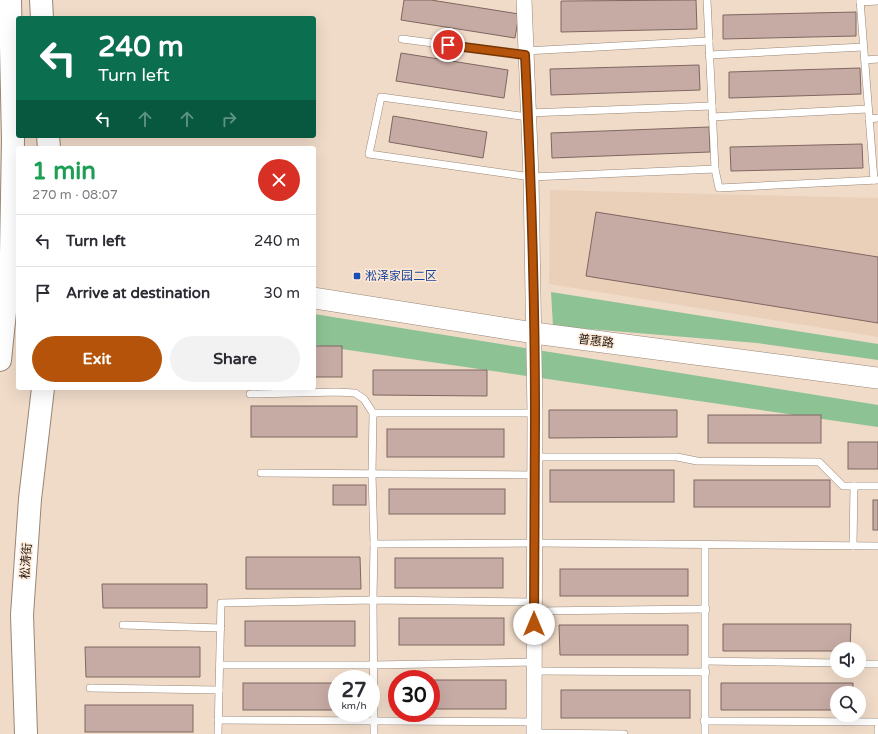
<!DOCTYPE html>
<meta charset="utf-8">
<style>
body{margin:0;font-family:"Varela Round","Noto Sans SC",sans-serif;background:#f2f2f3;color:#2b2b33;height:100vh;display:flex;flex-direction:column;font-size:15px;white-space:nowrap}
*{box-sizing:border-box;margin:0}
p{font-size:13px;color:#7c7c81}
.icon{flex:none;width:22px;height:22px;fill:none;stroke:currentColor;stroke-width:2;stroke-linecap:round;stroke-linejoin:round}
.map{position:relative;flex:1;overflow:hidden}
.panel{position:absolute;left:16px;top:146px;width:300px;height:244px;display:flex;flex-direction:column;background:#fff;border-radius:4px;box-shadow:0 4px 16px #0002}
.panel>*{flex:none}
.banner{position:absolute;left:16px;top:16px;width:300px;height:122px;border-radius:4px;box-shadow:0 4px 16px #0002;background:#0b6e4f;color:#fff;overflow:hidden}
.controls{position:absolute;left:830px;top:642px;display:grid;gap:8px}
.controls a{display:grid;place-items:center;width:36px;height:36px;border-radius:50%;background:#fff;box-shadow:0 4px 16px #0002;font-size:20px}
.speed{position:absolute;left:328px;top:670px;display:flex;gap:8px;font-size:20px;font-weight:700;text-align:center}
.speed>*{display:grid;place-content:center;width:52px;height:52px;border-radius:50%;background:#fff;box-shadow:0 4px 16px #0002;line-height:1}
.speed small{font-size:10px;font-weight:400}
.speed .limit{border:6px solid #d22;background:#fff;color:#111}
.pin{position:absolute;display:grid;place-items:center;width:34px;height:34px;color:#fff;margin:-17px;border:2px solid #fff;border-radius:50%;box-shadow:0 1px 4px #0007}
.me{position:absolute;width:44px;margin:-22px;rotate:0deg;stroke-linejoin:round;filter:drop-shadow(0 0 3px #0008)}
.turn{display:flex;align-items:center;gap:14px;height:84px;padding:0 16px;font-size:18px}
.turn .icon{width:52px;height:52px;stroke-width:2.5}
.turn b{display:block;font-size:28px;line-height:34px}
.lanes{display:flex;align-items:center;height:38px;padding:0 16px;background:#0003;justify-content:center;gap:20px;direction:ltr}
.lanes .off{opacity:.35}
.round{display:grid;place-items:center;flex:none;width:42px;height:42px;border-radius:21px;background:#f2f2f3}
.summary{display:flex;align-items:center;justify-content:space-between;height:68px;padding:0 16px}
h1{font-size:24px;font-weight:700;line-height:30px;color:#1e9e55}
.cta{display:flex;gap:8px;margin-top:auto;padding:8px 16px}
.cta a{flex:1;height:46px;border-radius:24px;background:#b45309;color:#fff;font-size:16px;font-weight:700;line-height:46px;text-align:center}
.cta a+a{background:#f2f2f3;color:#2b2b33}
ul{padding:0;list-style:none}
li{display:flex;align-items:center;gap:12px;height:52px;padding:0 16px;border-top:1px solid #e1e1e2}
li div{flex:1}
li b{display:block;font-size:15px}
li em{font-style:normal}
.map>svg:first-child{display:block}
.built{fill:#ebd0b9}
.green{fill:#8dc394}
.building{fill:#c6aba4;stroke:#7f6660}
.lines{fill:none;stroke-linecap:round;stroke-linejoin:round}
.service-casing{stroke:#998675;stroke-width:8}
.minor-casing{stroke:#998675;stroke-width:16}
.secondary-casing{stroke:#998675;stroke-width:22}
.primary-casing{stroke:#998675;stroke-width:24}
.service{stroke:#fff;stroke-width:7}
.minor{stroke:#fff;stroke-width:15}
.secondary{stroke:#fff;stroke-width:21}
.primary{stroke:#fff;stroke-width:22}
.route-casing{stroke:#753606;stroke-width:10}
.route{stroke:#b45309;stroke-width:7}
.transit-dot{fill:#1a4fb4;stroke:#fee8d6;stroke-width:1.5}
.labels{text-anchor:middle;stroke-width:3;stroke-linejoin:round;paint-order:stroke}
.transit-label{font-size:12px;fill:#164399;stroke:#fee8d6;text-anchor:start}
.street-label{font-size:12px;fill:#211a13;stroke:#fee8d6}
</style>
<div class="map">
<svg width="878" height="734" viewBox="0 0 878 734">
<rect width="100%" height="100%" fill="#f0dbc9"/>
<path class="built" d="M550 190 878 198V337L549 284Z"/>
<g class="green">
<path d="M551 292 878 344V360L757 343 553 326Z"/>
<path d="M314 314 878 405V427L314 345Z"/>
</g>
<g class="building">
<path d="M404 0H431L519 14 515 38 401 20Z"/>
<path d="M696 0 697 29 561 32V1Z"/>
<path d="M856 12V36L723 39V15Z"/>
<path d="M401 53 508 70 504 98 396 81Z"/>
<path d="M699 65 700 90 551 95 550 69Z"/>
<path d="M860 68 861 94 729 98V72Z"/>
<path d="M393 116 487 132 483 158 389 142Z"/>
<path d="M709 127 710 152 552 158 551 133Z"/>
<path d="M862 144 863 168 731 171 730 147Z"/>
<path d="M596 212 878 257V323L586 276Z"/>
<rect x="314" y="346" width="28" height="31"/>
<path d="M373 370H487V396L373 395Z"/>
<rect x="251" y="406" width="106" height="31"/>
<path d="M549 410H677V437L549 438Z"/>
<rect x="708" y="415" width="113" height="28"/>
<rect x="387" y="429" width="117" height="28"/>
<rect x="848" y="442" width="30" height="27"/>
<rect x="550" y="470" width="124" height="32"/>
<rect x="694" y="480" width="136" height="27"/>
<rect x="333" y="485" width="33" height="20"/>
<rect x="389" y="489" width="116" height="25"/>
<rect x="873" y="500" width="5" height="30"/>
<path d="M246 557H360L361 589H246Z"/>
<rect x="395" y="558" width="108" height="30"/>
<rect x="560" y="569" width="128" height="27"/>
<path d="M102 584H207V608H103Z"/>
<rect x="399" y="618" width="105" height="27"/>
<rect x="245" y="621" width="110" height="25"/>
<path d="M723 624H851L850 649H837V651H723Z"/>
<path d="M559 625H688V655H560Z"/>
<path d="M85 647H200V677H86Z"/>
<rect x="396" y="680" width="1" height="29"/>
<rect x="431" y="680" width="75" height="29"/>
<rect x="243" y="683" width="94" height="27"/>
<path d="M721 683H853V693H837V710H721Z"/>
<rect x="561" y="690" width="129" height="28"/>
<rect x="85" y="705" width="108" height="27"/>
</g>
<g class="lines">
<g class="service-casing">
<g id="service">
<path d="M707 0 715 169"/>
<path d="M860 0 874 180"/>
<path d="M860 2 878 1"/>
<path d="M402 39 525 55"/>
<path d="M525 51 709 41"/>
<path d="M709 55 863 47"/>
<path d="M865 60 878 59"/>
<path d="M528 113 712 106"/>
<path d="M528 117 381 97 369 154 531 177 715 169 719 188 878 180"/>
<path d="M712 117 868 109"/>
<path d="M869 119 878 118"/>
<path d="M250 394 337 392 355 393 364 399 373 413H535"/>
<path d="M373 413 372 474 374 544 373 600 374 734"/>
<path d="M535 457H677L697 461 819 462 843 486H878"/>
<path d="M261 473 535 475"/>
<path d="M374 544 535 543 878 546"/>
<path d="M853 546 854 486"/>
<path d="M534 611 706 609"/>
<path d="M123 625 221 628"/>
<path d="M706 661 837 663"/>
<path d="M859 664H878"/>
<path d="M220 665H374L534 662"/>
<path d="M534 671 706 672"/>
<path d="M90 688 219 690"/>
<path d="M218 720 534 722"/>
<path d="M704 721 878 722"/>
<path d="M534 733 624 734"/>
<path d="M218 734 221 603 373 600 534 602"/>
<path d="M705 734V545"/>
<path d="M878 734V728"/>
</g>
</g>
<g class="minor-casing">
<path id="minor" d="M524 0 531 177 535 413 534 734"/>
</g>
<g class="secondary-casing">
<path id="secondary" d="M314 298 534 333 878 378"/>
</g>
<g class="primary-casing">
<g id="primary">
<path d="M41 0 42 18"/>
<path d="M48 136 49 148"/>
<path d="M0 360 11 254 13 140 10 0"/>
<path d="M26 734 22 615 30 499 43 388"/>
</g>
</g>
<use href="#service" class="service"/>
<use href="#minor" class="minor"/>
<use href="#secondary" class="secondary"/>
<use href="#primary" class="primary"/>
</g>
<g class="lines">
<g class="route-casing">
<path id="route" d="M448 45 525 55C531 175 535 295 535 415 535 485 534 554 534 624"/>
</g>
<use href="#route" class="route"/>
</g>
<rect class="transit-dot" x="353" y="272" width="8" height="8" rx="2"/>
<g class="labels">
<g class="transit-label">
<text x="365" y="280">淞泽家园二区</text>
</g>
<g class="street-label">
<text transform="translate(596 341) rotate(7)" y="4">普惠路</text>
<text transform="translate(26 561) rotate(-86)" y="4">松涛街</text>
</g>
</g>
</svg>
<div class="controls">
<a><svg class="icon" aria-label="sound" viewBox="0 0 24 24"><path d="M4 9h4l5-4v14l-5-4H4zM17 9q2 3 0 6"/></svg></a>
<a><svg class="icon" aria-label="search" viewBox="0 0 24 24"><circle cx="10" cy="10" r="6"/><path d="M15 15l6 6"/></svg></a>
</div>
<div class="speed"><div>27<small>km/h</small></div><div class="limit">30</div></div>
<div class="pin" style="left:448px;top:45px;background:#d93025"><svg class="icon" aria-label="arrive" viewBox="0 0 24 24"><path d="M6 21V4h12l-3 4 3 4H6"/></svg></div>
<svg class="me" style="left:534px;top:624px" viewBox="-20 -20 40 40"><circle r="19" fill="#fff"/><path d="M0-13L10 11 0 6-10 11z" fill="#b45309"/></svg>
<div class="banner">
<div class="turn"><svg class="icon" aria-label="left" viewBox="0 0 24 24"><path d="M17 20v-9H6M10 6l-5 5 5 5"/></svg><div><b>240 m</b>Turn left</div></div>
<div class="lanes"><svg class="icon" aria-label="left" viewBox="0 0 24 24"><path d="M17 20v-9H6M10 6l-5 5 5 5"/></svg><svg class="icon off" aria-label="ahead" viewBox="0 0 24 24"><path d="M12 20V5M6 11l6-6 6 6"/></svg><svg class="icon off" aria-label="ahead" viewBox="0 0 24 24"><path d="M12 20V5M6 11l6-6 6 6"/></svg><svg class="icon off" aria-label="right" viewBox="0 0 24 24"><path d="M7 20v-9h11M14 6l5 5-5 5"/></svg></div>
</div>
<section class="panel">
<div class="summary"><div><h1>1 min</h1><p>270 m · 08:07</p></div><a class="round" style="background:#d93025;color:#fff"><svg class="icon" aria-label="close" viewBox="0 0 24 24"><path d="M6 6l12 12M18 6L6 18"/></svg></a></div>
<ul>
<li><svg class="icon" aria-label="left" viewBox="0 0 24 24"><path d="M17 20v-9H6M10 6l-5 5 5 5"/></svg><div><b>Turn left</b></div><em>240 m</em></li>
<li><svg class="icon" aria-label="arrive" viewBox="0 0 24 24"><path d="M6 21V4h12l-3 4 3 4H6"/></svg><div><b>Arrive at destination</b></div><em>30 m</em></li>
</ul>
<div class="cta"><a>Exit</a><a>Share</a></div>
</section>
</div>
